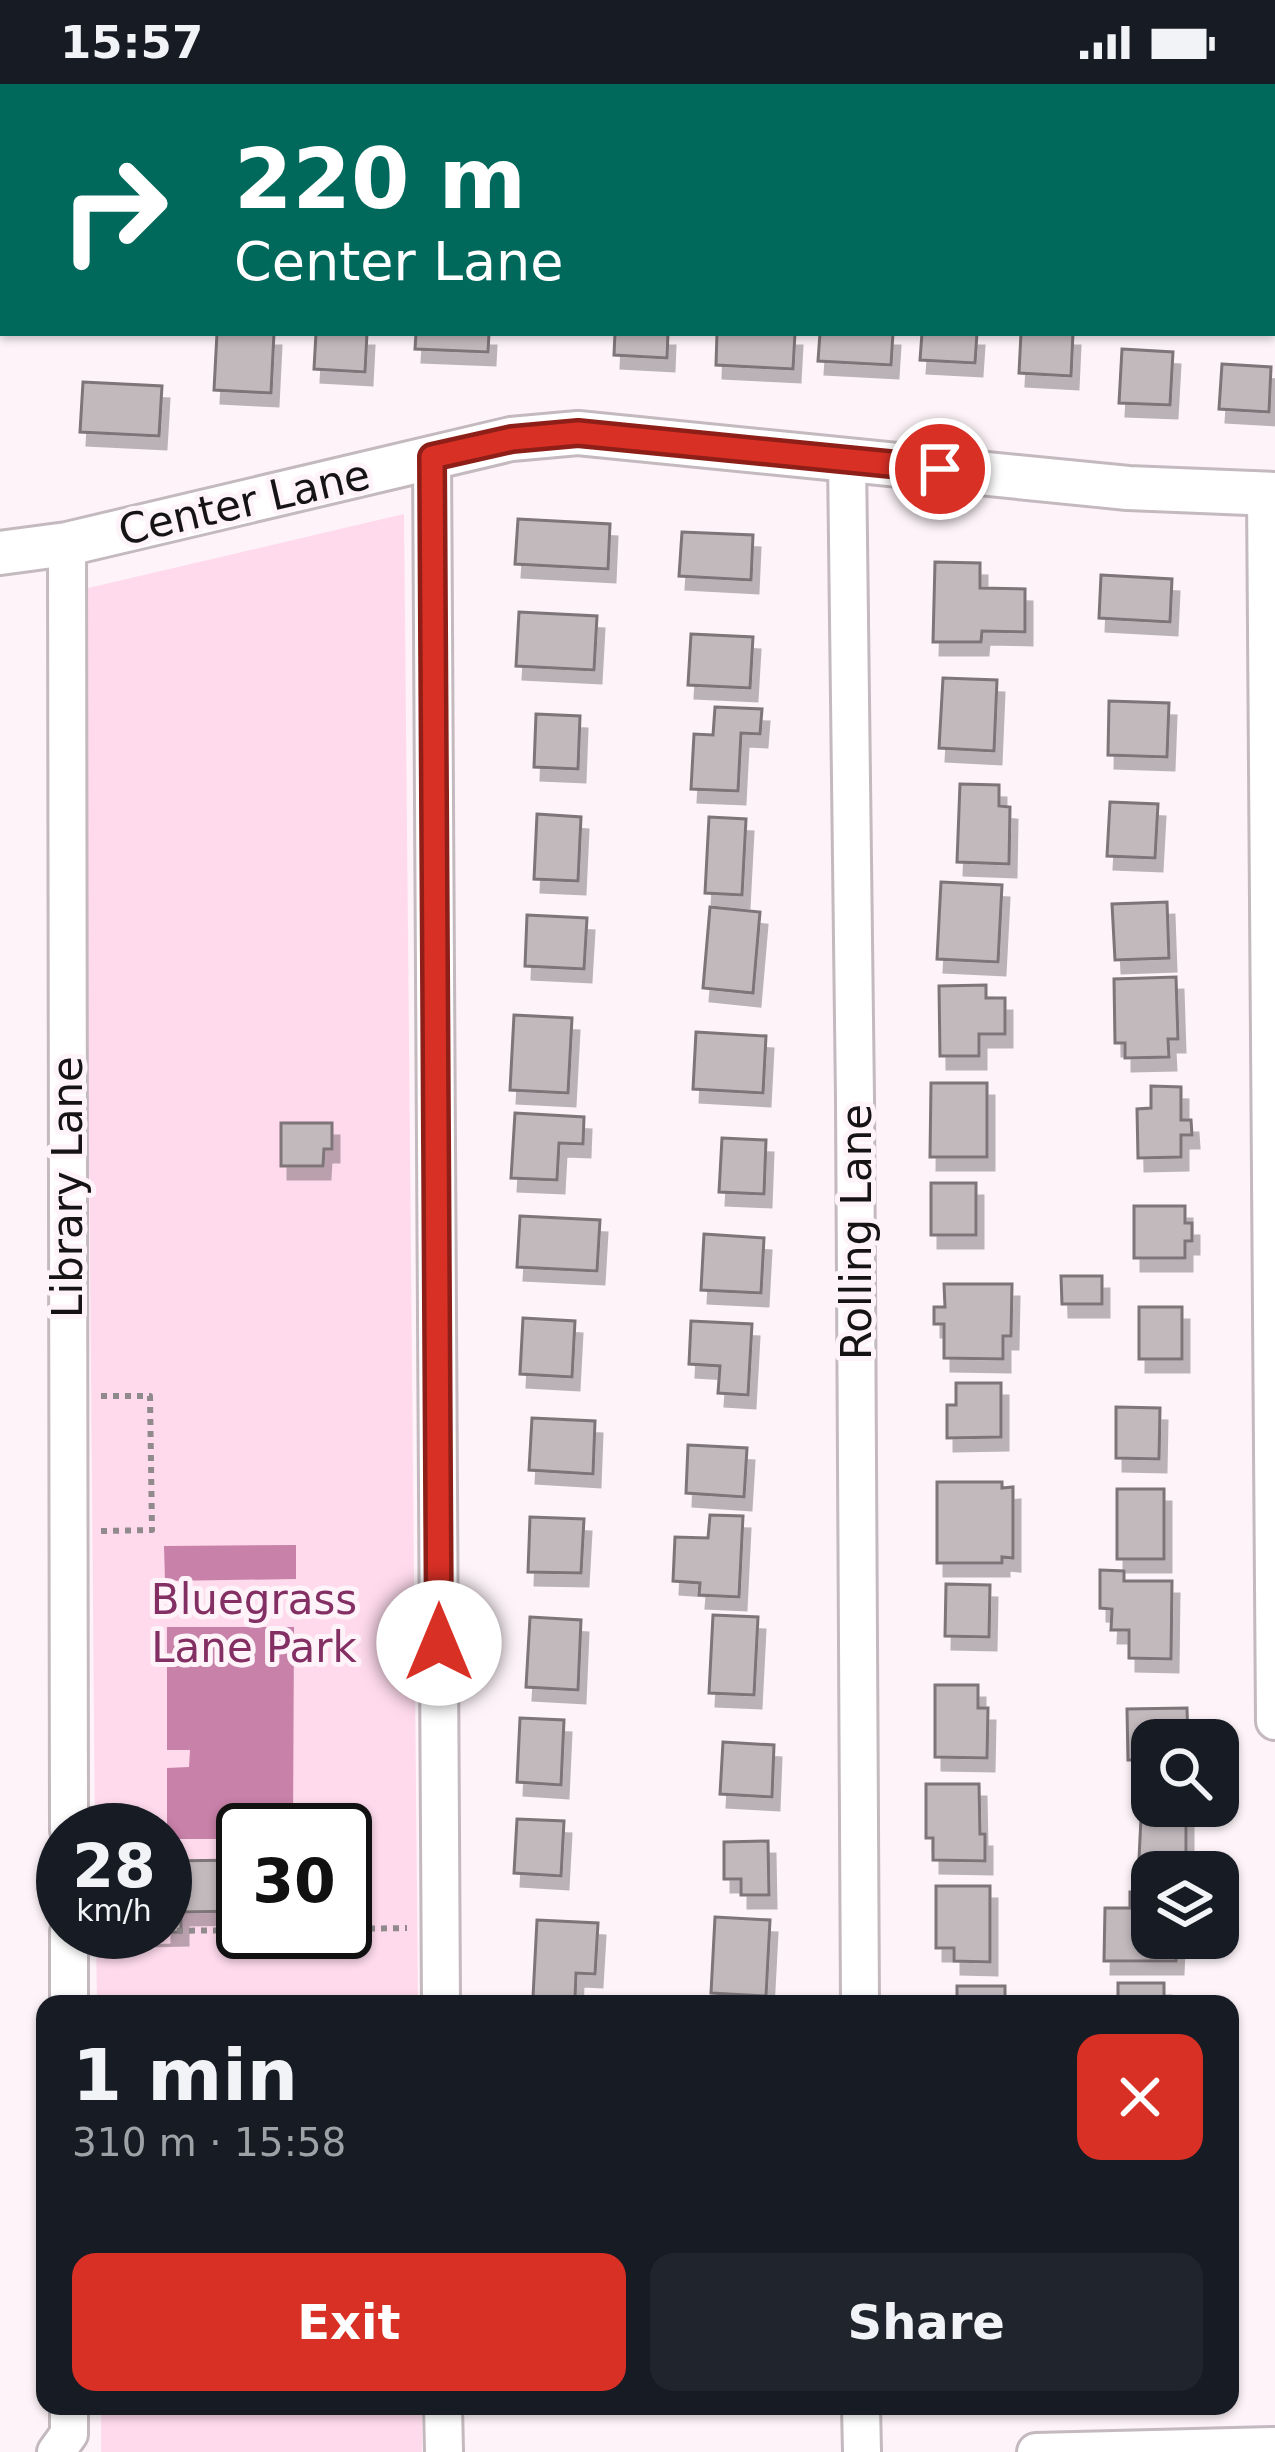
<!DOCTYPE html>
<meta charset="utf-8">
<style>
body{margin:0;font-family:"DejaVu Sans",sans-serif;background:#20242c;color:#f1f3f6;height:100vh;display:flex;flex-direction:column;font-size:45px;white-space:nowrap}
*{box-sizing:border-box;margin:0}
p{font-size:39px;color:#9ea1a6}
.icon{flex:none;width:66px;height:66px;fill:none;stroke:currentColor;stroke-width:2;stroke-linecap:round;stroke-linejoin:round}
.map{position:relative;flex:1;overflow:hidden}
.drawer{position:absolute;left:36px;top:1911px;width:1203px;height:420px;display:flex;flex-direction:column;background:#171b24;border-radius:24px;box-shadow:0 3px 9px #0004}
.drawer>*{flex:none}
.banner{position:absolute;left:0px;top:0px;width:1275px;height:252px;box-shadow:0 3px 9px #0004;background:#00695c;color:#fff;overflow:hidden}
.buttons{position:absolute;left:1131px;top:1635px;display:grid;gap:24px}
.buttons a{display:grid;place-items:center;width:108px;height:108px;border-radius:24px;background:#171b24;box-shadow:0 3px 9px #0004;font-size:60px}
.speed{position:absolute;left:36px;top:1719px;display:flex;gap:24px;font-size:60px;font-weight:700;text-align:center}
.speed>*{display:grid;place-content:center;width:156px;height:156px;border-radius:50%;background:#171b24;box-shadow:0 3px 9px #0004;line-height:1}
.speed small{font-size:30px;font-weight:400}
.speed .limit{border:6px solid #111;border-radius:18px;background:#fff;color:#111}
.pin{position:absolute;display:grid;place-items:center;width:102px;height:102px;color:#fff;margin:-51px;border:6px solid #fff;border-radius:50%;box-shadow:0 3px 12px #0007}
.me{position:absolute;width:132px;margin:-66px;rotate:0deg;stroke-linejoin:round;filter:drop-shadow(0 0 9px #0008)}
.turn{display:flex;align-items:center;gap:42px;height:252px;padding:0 36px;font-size:54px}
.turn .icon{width:156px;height:156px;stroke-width:2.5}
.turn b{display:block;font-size:84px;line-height:102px}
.round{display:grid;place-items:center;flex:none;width:126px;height:126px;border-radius:24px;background:#20242c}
.overview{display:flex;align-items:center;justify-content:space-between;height:204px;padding:0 36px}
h1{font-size:72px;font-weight:700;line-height:90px}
.action{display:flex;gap:24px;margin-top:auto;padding:24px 36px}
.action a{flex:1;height:138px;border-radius:24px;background:#d93025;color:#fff;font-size:48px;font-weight:700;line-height:138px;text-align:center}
.action a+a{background:#20242c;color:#f1f3f6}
.status{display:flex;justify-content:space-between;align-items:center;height:84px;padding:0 60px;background:#171b24;direction:ltr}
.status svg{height:33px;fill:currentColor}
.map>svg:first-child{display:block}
.green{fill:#fedaec;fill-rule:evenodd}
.water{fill:#c881a8}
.building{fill:#c2b9bd;stroke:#7e7579;stroke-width:3;filter:url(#shadow)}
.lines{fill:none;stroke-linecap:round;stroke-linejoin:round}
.minor-casing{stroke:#c3b9be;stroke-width:42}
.tertiary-casing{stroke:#c3b9be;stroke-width:48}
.path{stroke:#918a8d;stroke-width:6;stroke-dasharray:6 6;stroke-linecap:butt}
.minor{stroke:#fff;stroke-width:36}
.tertiary{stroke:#fff;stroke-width:42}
.route-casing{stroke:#8d1f18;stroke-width:30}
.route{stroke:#d93025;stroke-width:21}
.labels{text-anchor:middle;stroke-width:10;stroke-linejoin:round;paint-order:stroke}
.street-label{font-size:42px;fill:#161314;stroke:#fdf3f8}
.park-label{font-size:42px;fill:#842f64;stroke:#fdf3f8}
</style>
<div class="status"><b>15:57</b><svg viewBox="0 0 49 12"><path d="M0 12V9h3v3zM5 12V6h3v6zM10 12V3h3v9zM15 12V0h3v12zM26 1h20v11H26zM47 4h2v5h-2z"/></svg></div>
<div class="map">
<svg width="1275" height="2368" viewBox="0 0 1275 2368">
<defs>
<filter id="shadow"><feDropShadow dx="7" dy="13" stdDeviation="0" flood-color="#0004"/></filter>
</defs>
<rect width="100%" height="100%" fill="#fdf3f8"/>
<g class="green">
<path d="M404 430 418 1920H97L96 1848H165V1746H95L84 505ZM243 1746H345V1848H243Z"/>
<rect x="101" y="2322" width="321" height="46"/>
</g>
<g class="water">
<path d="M296 1461V1495L165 1497 164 1462Z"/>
<path d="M167 1543H294L293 1746H243V1755H167V1684L189 1683 190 1666H167Z"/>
</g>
<g class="building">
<path d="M217 249H274L271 309 214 306Z"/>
<path d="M316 249H367L365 288 314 285Z"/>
<path d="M416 249H489L488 268 415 265Z"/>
<path d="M615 249H668L667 274 614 271Z"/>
<path d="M717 249H795L793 285 716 281Z"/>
<path d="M820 249H893L891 281 818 277Z"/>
<path d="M922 249H977L975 279 920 276Z"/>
<path d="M1021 249H1073L1071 292 1019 289Z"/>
<path d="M1122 265 1173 268 1170 321 1119 319Z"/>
<path d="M1222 280 1271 283 1269 328 1219 325Z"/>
<path d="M83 298 162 302 159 352 80 348Z"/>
<path d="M518 435 610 440 608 485 515 480Z"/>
<path d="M682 448 753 451 751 496 679 492Z"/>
<path d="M935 478 980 479V504L1025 505V548L982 547 981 558H933Z"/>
<path d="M1101 491 1172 495 1170 538 1099 534Z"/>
<path d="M519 528 597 532 594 586 516 582Z"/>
<path d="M691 550 753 553 750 604 688 601Z"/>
<path d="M943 594 997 596 994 667 939 664Z"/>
<path d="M1109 617 1169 619 1167 673 1108 671Z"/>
<path d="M715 623 762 625 760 650 741 649 738 707 691 705 694 650 713 651Z"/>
<path d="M536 630 580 632 578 685 534 683Z"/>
<path d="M960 700 999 701V722L1010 723 1009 780 957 778Z"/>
<path d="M1110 718 1158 720 1155 774 1107 772Z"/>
<path d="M537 730 581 733 578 797 534 795Z"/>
<path d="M709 733 746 735 742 811 705 809Z"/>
<path d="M941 798 1002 801 998 878 937 875Z"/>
<path d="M1167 818 1169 874 1115 876 1112 820Z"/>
<path d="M710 823 760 828 753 909 703 904Z"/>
<path d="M527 831 587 834 584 885 525 882Z"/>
<path d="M1176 893 1178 955H1168L1169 973 1125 974V959H1115L1114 895Z"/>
<path d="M986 901V914H1005V950H979V972H940L939 902Z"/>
<path d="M514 931 572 934 568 1009 510 1006Z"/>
<path d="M696 948 766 952 763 1009 693 1005Z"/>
<path d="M931 999H987V1073H930Z"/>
<path d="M1151 1002 1181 1003V1036H1191L1192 1051H1181V1073L1138 1074 1137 1025 1151 1024Z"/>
<path d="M515 1029 584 1033 583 1060 559 1059 557 1096 511 1094Z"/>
<path d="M281 1039H332V1065H324L323 1082H281Z"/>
<path d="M722 1054 766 1056 764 1110 719 1108Z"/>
<rect x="931" y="1099" width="45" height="52"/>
<path d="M1134 1122H1185V1139H1192V1157H1185V1174H1134Z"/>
<path d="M520 1132 600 1136 597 1187 517 1183Z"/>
<path d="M704 1150 764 1154 761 1209 701 1206Z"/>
<path d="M1061 1192H1102V1220H1062Z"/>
<path d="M944 1200H1012L1011 1252H1003V1275L944 1274V1240H934V1223H945Z"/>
<rect x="1139" y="1223" width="43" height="52"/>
<path d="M523 1234 575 1237 572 1293 520 1290Z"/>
<path d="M691 1237 752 1240 748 1311 718 1309 720 1282 689 1280Z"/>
<path d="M956 1299H1001V1353L947 1354V1321H956Z"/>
<path d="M1116 1323 1160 1324 1159 1375 1116 1374Z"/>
<path d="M532 1334 595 1337 593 1390 529 1386Z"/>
<path d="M688 1361 747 1364 744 1413 686 1409Z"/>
<path d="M937 1398H1002V1404L1013 1403V1474L1002 1473V1479H937Z"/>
<rect x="1117" y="1405" width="47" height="70"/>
<path d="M710 1431 743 1432 739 1513 699 1511 700 1499 673 1497 675 1453 708 1454Z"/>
<path d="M530 1433 584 1435 581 1489 528 1488Z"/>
<path d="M1100 1486 1124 1487V1497H1172L1171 1575 1129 1574V1546H1111L1112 1525 1100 1524Z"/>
<path d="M946 1500 990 1501 989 1553 945 1552Z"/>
<path d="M713 1531 758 1533 754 1611 709 1609Z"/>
<path d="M530 1533 581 1536 578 1606 526 1603Z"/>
<path d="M935 1601H978V1624H988L987 1674 935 1673Z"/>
<path d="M1187 1624 1188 1656H1152V1676H1128L1127 1625Z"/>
<path d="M520 1634 564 1636 561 1701 517 1698Z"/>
<path d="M723 1658 774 1661 772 1713 720 1710Z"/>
<path d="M1143 1693H1152V1722L1186 1724V1775H1139Z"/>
<path d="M926 1700H979L980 1750H985V1777L933 1776V1754H926Z"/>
<path d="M517 1735 564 1737 561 1792 514 1789Z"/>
<path d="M768 1757 769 1811H741V1795H724V1758Z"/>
<path d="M243 1776V1827L181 1828V1848L137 1849 165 1848V1777Z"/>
<path d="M936 1802H990V1878L954 1877V1864H936Z"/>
<path d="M1130 1808H1152V1854H1177L1176 1877H1104L1105 1824H1130Z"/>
<path d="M715 1833 770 1836 766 1912 711 1909Z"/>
<path d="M537 1836 598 1839 595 1890 576 1889 575 1915 533 1913Z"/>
<rect x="1118" y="1899" width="46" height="21"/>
<rect x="957" y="1902" width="48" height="18"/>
</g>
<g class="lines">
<g class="minor-casing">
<g id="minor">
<path d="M432 373 441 1920"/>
<path d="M847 375 855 1015 860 1920"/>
<path d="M1266 409 1275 1637"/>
<path d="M67 460 69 1746"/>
<path d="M69 1848V1920"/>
<path d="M443 2322 444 2368"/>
<path d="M861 2322 862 2368"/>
<path d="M56 2368 69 2350V2322"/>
<path d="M1036 2368 1275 2362"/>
</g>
</g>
<g class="tertiary-casing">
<path id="tertiary" d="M0 469 67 460 511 355 578 349 1128 404 1275 410"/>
</g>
<g class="path">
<path d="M101 1312H150L152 1446 101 1447"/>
<path d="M345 1845 407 1844"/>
<path d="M165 1847 243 1846"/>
</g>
<use href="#minor" class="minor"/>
<use href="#tertiary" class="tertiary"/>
</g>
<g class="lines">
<g class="route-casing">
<path id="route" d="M439 1559 432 373 512 355 578 349 940 385"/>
</g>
<use href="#route" class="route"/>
</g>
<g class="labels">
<g class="street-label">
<text transform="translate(244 418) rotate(-13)" y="15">Center Lane</text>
<text transform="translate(67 1103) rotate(-90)" y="15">Library Lane</text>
<text transform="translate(856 1148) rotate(-90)" y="15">Rolling Lane</text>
</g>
<g class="park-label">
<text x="254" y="1530">Bluegrass<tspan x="254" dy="48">Lane Park</tspan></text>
</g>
</g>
</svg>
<div class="buttons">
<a><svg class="icon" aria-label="search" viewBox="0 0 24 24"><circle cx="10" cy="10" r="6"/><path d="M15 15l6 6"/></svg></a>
<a><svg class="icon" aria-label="layers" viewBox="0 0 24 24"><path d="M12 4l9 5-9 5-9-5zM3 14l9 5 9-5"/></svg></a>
</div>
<div class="speed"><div>28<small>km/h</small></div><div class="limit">30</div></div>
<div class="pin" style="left:940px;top:385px;background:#d93025"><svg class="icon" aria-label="arrive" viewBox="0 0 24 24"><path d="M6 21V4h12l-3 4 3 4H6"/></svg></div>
<svg class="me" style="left:439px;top:1559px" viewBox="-20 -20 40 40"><circle r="19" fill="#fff"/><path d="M0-13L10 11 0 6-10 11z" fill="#d93025"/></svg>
<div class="banner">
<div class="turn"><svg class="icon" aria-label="right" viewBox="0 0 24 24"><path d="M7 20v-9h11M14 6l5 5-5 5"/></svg><div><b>220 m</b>Center Lane</div></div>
</div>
<section class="drawer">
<div class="overview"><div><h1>1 min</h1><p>310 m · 15:58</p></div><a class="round" style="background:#d93025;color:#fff"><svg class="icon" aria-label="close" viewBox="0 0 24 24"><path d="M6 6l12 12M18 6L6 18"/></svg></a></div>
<div class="action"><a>Exit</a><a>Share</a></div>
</section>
</div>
